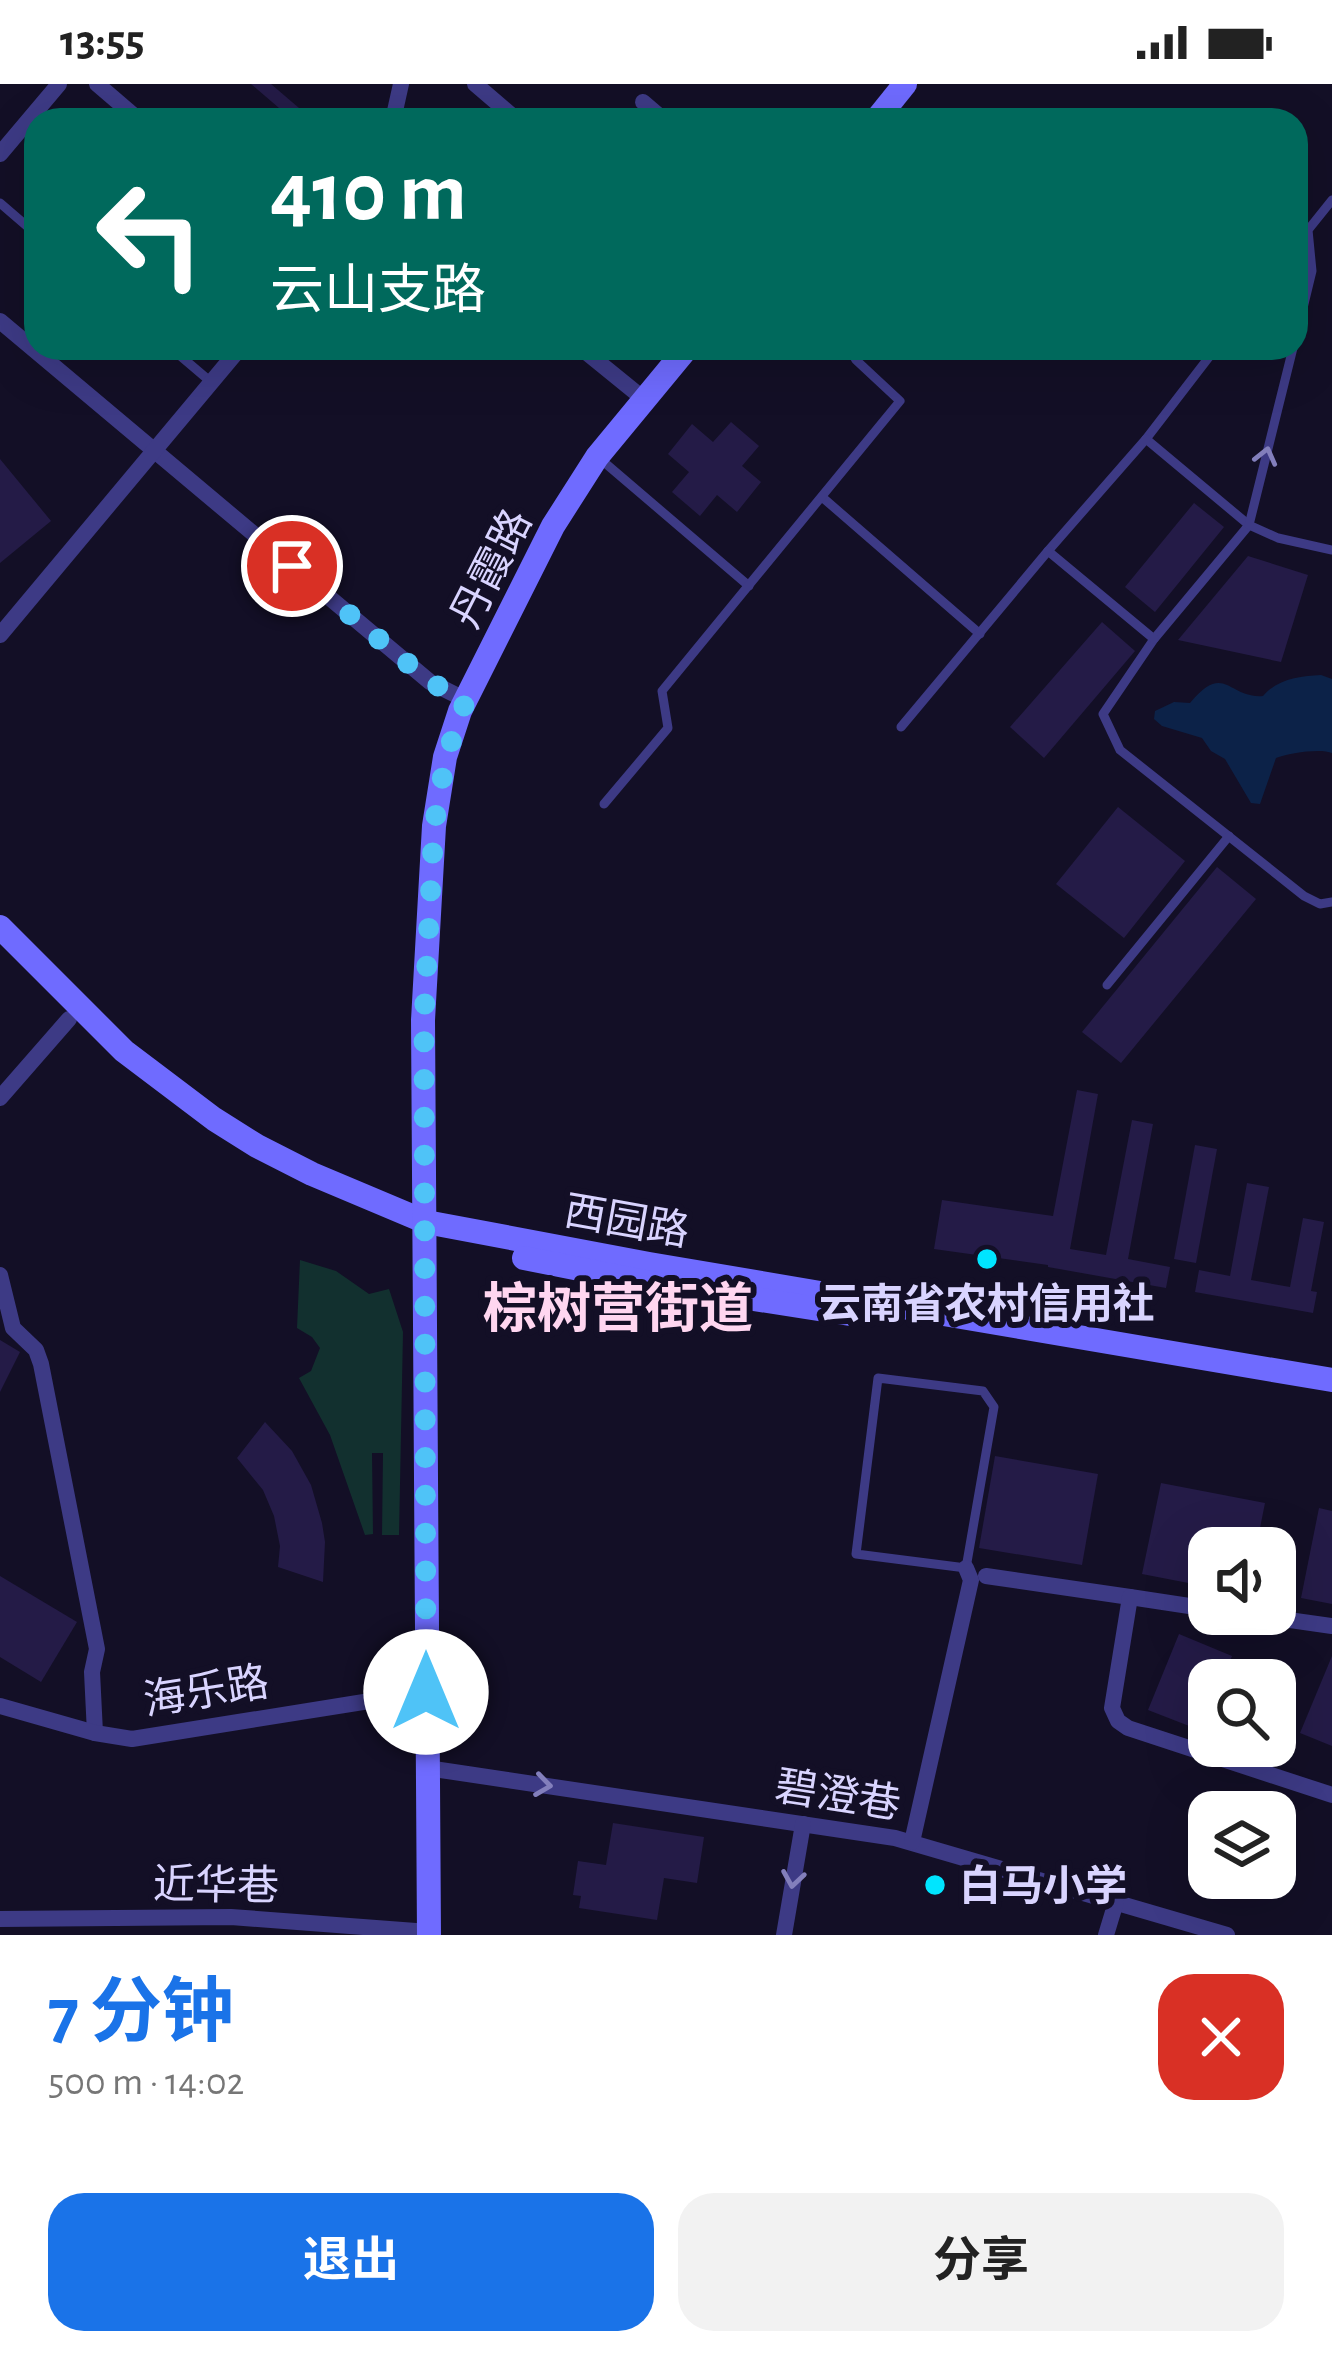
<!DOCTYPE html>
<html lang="zh">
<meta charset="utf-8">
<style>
body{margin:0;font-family:"Alegreya Sans","Noto Sans SC",sans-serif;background:#f2f2f2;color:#222;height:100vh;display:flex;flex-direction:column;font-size:45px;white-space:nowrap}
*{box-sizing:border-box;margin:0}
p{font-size:39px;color:#767676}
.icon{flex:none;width:66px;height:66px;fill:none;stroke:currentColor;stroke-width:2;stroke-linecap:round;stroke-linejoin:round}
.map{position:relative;height:1851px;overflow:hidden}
.panel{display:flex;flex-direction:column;background:#fff;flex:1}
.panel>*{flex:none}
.banner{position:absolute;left:24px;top:24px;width:1284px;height:252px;border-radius:36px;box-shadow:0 12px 48px #0002;background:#00695c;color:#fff;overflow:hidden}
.fabs{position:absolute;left:1188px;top:1443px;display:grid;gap:24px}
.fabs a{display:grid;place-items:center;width:108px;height:108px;border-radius:24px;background:#fff;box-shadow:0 12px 48px #0002;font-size:60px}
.pin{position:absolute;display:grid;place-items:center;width:102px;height:102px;color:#fff;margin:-51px;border:6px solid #fff;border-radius:50%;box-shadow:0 3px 12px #0007}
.me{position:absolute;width:132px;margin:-66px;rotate:0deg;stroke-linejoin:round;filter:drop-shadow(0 0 9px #0008)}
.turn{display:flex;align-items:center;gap:42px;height:252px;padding:0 48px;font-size:54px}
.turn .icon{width:156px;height:156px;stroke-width:2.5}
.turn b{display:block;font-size:84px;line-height:102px}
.round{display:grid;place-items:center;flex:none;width:126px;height:126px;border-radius:36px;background:#f2f2f2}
.overview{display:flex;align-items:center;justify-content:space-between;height:204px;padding:0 48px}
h1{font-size:72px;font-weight:700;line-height:90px;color:#1a73e8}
.button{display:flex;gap:24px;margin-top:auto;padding:24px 48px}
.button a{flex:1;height:138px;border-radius:36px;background:#1a73e8;color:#fff;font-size:48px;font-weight:700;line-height:138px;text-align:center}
.button a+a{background:#f2f2f2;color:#222}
.status{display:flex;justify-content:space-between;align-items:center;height:84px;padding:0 60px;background:#fff;direction:ltr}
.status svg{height:33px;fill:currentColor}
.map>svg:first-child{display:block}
.green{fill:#12302f}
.water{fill:#0c2248}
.building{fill:#241b47}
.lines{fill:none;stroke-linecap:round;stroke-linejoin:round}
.lane{stroke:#3d3a85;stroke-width:9}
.street{stroke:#3d3a85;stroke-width:16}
.secondary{stroke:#6f6bff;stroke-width:24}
.oneway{stroke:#837fbc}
.route{stroke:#4fc3f7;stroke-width:21;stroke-dasharray:0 37.8}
.poi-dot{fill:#00e5ff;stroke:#130f26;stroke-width:4.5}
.labels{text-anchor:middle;stroke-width:12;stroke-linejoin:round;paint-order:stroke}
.street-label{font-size:42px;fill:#d9d4ff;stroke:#130f26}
.poi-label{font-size:42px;font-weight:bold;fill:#d9d4ff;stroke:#130f26}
.district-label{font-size:54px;font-weight:bold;fill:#ffd6f0;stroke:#130f26}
</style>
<div class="status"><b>13:55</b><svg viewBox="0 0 49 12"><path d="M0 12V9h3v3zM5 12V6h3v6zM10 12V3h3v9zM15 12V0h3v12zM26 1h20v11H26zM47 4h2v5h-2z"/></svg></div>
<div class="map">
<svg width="1332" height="1851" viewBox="0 0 1332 1851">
<rect width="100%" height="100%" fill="#130f26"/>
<path class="green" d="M300 1176 336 1187 369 1210 389 1205 403 1248 399 1451H382L383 1369H372L373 1450 365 1451 330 1351 299 1294 311 1287 320 1264 312 1253 297 1244Z"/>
<path class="water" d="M1321 591 1332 595V669C1321 664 1288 669 1276 674L1260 720 1251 719 1225 675 1211 667 1202 654 1162 642 1154 635 1155 627 1174 618 1190 619C1225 577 1228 615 1263 612 1277 595 1300 592 1321 591Z"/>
<g class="building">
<path d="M251 0H271L313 36H293Z"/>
<path d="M731 338 759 362 742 382 761 398 737 428 717 411 700 432 672 408 689 388 668 370 692 340 713 358Z"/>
<path d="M0 375 51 437 0 479Z"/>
<path d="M1194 419 1224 443 1155 528 1125 503Z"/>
<path d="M1248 472 1308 491 1281 578 1178 556Z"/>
<path d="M1102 538 1135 567 1044 674 1010 643Z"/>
<path d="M1118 723 1185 777 1124 854 1056 800Z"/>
<path d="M1217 783 1256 815 1121 979 1082 948Z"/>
<path d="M1077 1006 1098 1010 1070 1165 1106 1171 1132 1036 1153 1040 1128 1175 1170 1183 1166 1204 1048 1183V1181L934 1165 942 1116 1053 1132Z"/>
<path d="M1195 1061 1217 1065 1196 1179 1174 1175Z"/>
<path d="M1247 1099 1269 1103 1251 1196 1290 1203 1303 1134 1324 1138 1311 1207 1317 1208 1313 1229 1195 1208 1199 1186 1230 1192Z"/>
<path d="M0 1256 20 1268 0 1308Z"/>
<path d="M265 1338 292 1367 311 1401 322 1439 325 1458 323 1498 278 1483 280 1462 274 1432 263 1406 237 1374Z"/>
<path d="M995 1372 1098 1390 1082 1481 979 1464Z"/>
<path d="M1161 1399 1265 1419 1256 1464H1209V1503L1142 1490Z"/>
<path d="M1319 1424 1332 1427V1520L1301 1514Z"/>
<path d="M0 1492 77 1538 41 1598 0 1573Z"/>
<path d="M1179 1550 1232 1572 1222 1596H1209V1629L1202 1647 1148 1626Z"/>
<path d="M1332 1572V1662L1300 1649Z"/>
<path d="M613 1739 704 1753 697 1799 664 1794 657 1836 579 1824 581 1812 573 1811 578 1777 606 1781Z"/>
</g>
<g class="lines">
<g class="lane">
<path d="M0 119 36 150"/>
<path d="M1296 161 1308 146"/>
<path d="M1296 253 1312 187 1308 146 1332 116"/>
<path d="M171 264 211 298"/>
<path d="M1216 264 1146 355 1249 441 1154 555 1103 630 1120 666 1304 812 1320 820 1332 818"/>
<path d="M1293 264 1249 441 1278 454 1332 466"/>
<path d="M1146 355 1048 467 1154 555"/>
<path d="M598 373 749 502"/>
<path d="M822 413 980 550"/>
<path d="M901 643 1048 467"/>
<path d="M604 720 668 644 662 607 900 317 856 276 849 264"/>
<path d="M1107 901 1229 752"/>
<path d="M878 1294 983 1307 994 1323 966 1484 856 1470Z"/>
</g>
<g class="street">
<path d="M97 0 139 36"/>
<path d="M475 0 517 36"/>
<path d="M643 18 664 36"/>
<path d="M393 36 401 0"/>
<path d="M0 70 59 0"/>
<path d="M0 237 430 598 466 616"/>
<path d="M581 264 645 316"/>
<path d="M0 551 240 264"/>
<path d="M0 1014 69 935"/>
<path d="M0 1191 13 1244 36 1266 41 1280 97 1565 92 1588 95 1649"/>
<path d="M986 1492 1130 1513"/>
<path d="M1209 1525 1130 1513 1112 1624 1118 1637 1128 1644 1332 1711"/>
<path d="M1247 1530 1332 1542"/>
<path d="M0 1622 95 1649 132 1655 426 1608"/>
<path d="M427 1684 895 1754 1227 1851"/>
<path d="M912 1758 971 1496 966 1484"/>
<path d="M0 1835 231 1833 429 1848"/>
<path d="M784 1851 803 1740"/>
<path d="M1106 1851 1116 1818"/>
</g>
<g class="secondary">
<path d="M876 36 905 0"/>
<path d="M0 843 124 967 214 1035 257 1062 312 1090 426 1138 649 1180 1332 1296"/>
<path d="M524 1174 640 1197 850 1230"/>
<path d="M429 1851 423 936 434 742 445 673 460 627 553 442 597 373 687 264"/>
</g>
</g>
<defs><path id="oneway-chevron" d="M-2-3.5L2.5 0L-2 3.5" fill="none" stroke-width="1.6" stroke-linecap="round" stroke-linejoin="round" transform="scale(3)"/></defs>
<g class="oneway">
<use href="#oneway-chevron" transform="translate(1266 372) rotate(-76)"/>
<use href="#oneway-chevron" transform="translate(543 1701) rotate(8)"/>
<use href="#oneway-chevron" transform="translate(793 1795) rotate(99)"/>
</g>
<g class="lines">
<path class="route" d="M292 482 430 598 466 616 446 673 434 742 424 936 426 1608"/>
</g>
<g class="poi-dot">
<circle cx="987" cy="1175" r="12"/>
<circle cx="935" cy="1801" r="12"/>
</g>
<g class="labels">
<g class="street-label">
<text transform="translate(490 484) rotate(-63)" y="15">丹霞路</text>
<text transform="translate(627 1136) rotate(10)" y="15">西园路</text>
<text transform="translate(206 1606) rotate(-9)" y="15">海乐路</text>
<text transform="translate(838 1710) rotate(9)" y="15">碧澄巷</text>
<text transform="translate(216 1800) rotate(1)" y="15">近华巷</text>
</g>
<g class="poi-label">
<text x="987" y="1234">云南省农村信用社</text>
<text x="959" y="1816" text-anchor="start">白马小学</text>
</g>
<g class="district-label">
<text x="618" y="1243">棕树营街道</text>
</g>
</g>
</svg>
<div class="fabs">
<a><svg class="icon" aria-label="sound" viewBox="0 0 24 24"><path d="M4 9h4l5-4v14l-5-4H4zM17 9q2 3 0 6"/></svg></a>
<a><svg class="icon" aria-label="search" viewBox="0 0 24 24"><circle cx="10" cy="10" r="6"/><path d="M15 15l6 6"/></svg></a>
<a><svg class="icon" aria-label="layers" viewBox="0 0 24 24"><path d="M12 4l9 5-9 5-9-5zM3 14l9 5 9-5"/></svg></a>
</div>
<div class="pin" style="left:292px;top:482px;background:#d93025"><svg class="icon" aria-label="arrive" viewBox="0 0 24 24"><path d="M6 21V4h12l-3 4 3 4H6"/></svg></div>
<svg class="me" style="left:426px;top:1608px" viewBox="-20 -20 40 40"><circle r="19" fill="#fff"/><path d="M0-13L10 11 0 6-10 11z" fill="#4fc3f7"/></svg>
<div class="banner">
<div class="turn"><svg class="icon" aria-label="left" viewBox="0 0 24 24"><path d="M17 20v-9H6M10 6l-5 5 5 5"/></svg><div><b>410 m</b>云山支路</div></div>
</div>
</div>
<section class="panel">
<div class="overview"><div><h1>7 分钟</h1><p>500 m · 14:02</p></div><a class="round" style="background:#d93025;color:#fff"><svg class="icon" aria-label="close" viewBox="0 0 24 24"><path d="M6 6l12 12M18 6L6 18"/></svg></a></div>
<div class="button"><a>退出</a><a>分享</a></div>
</section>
